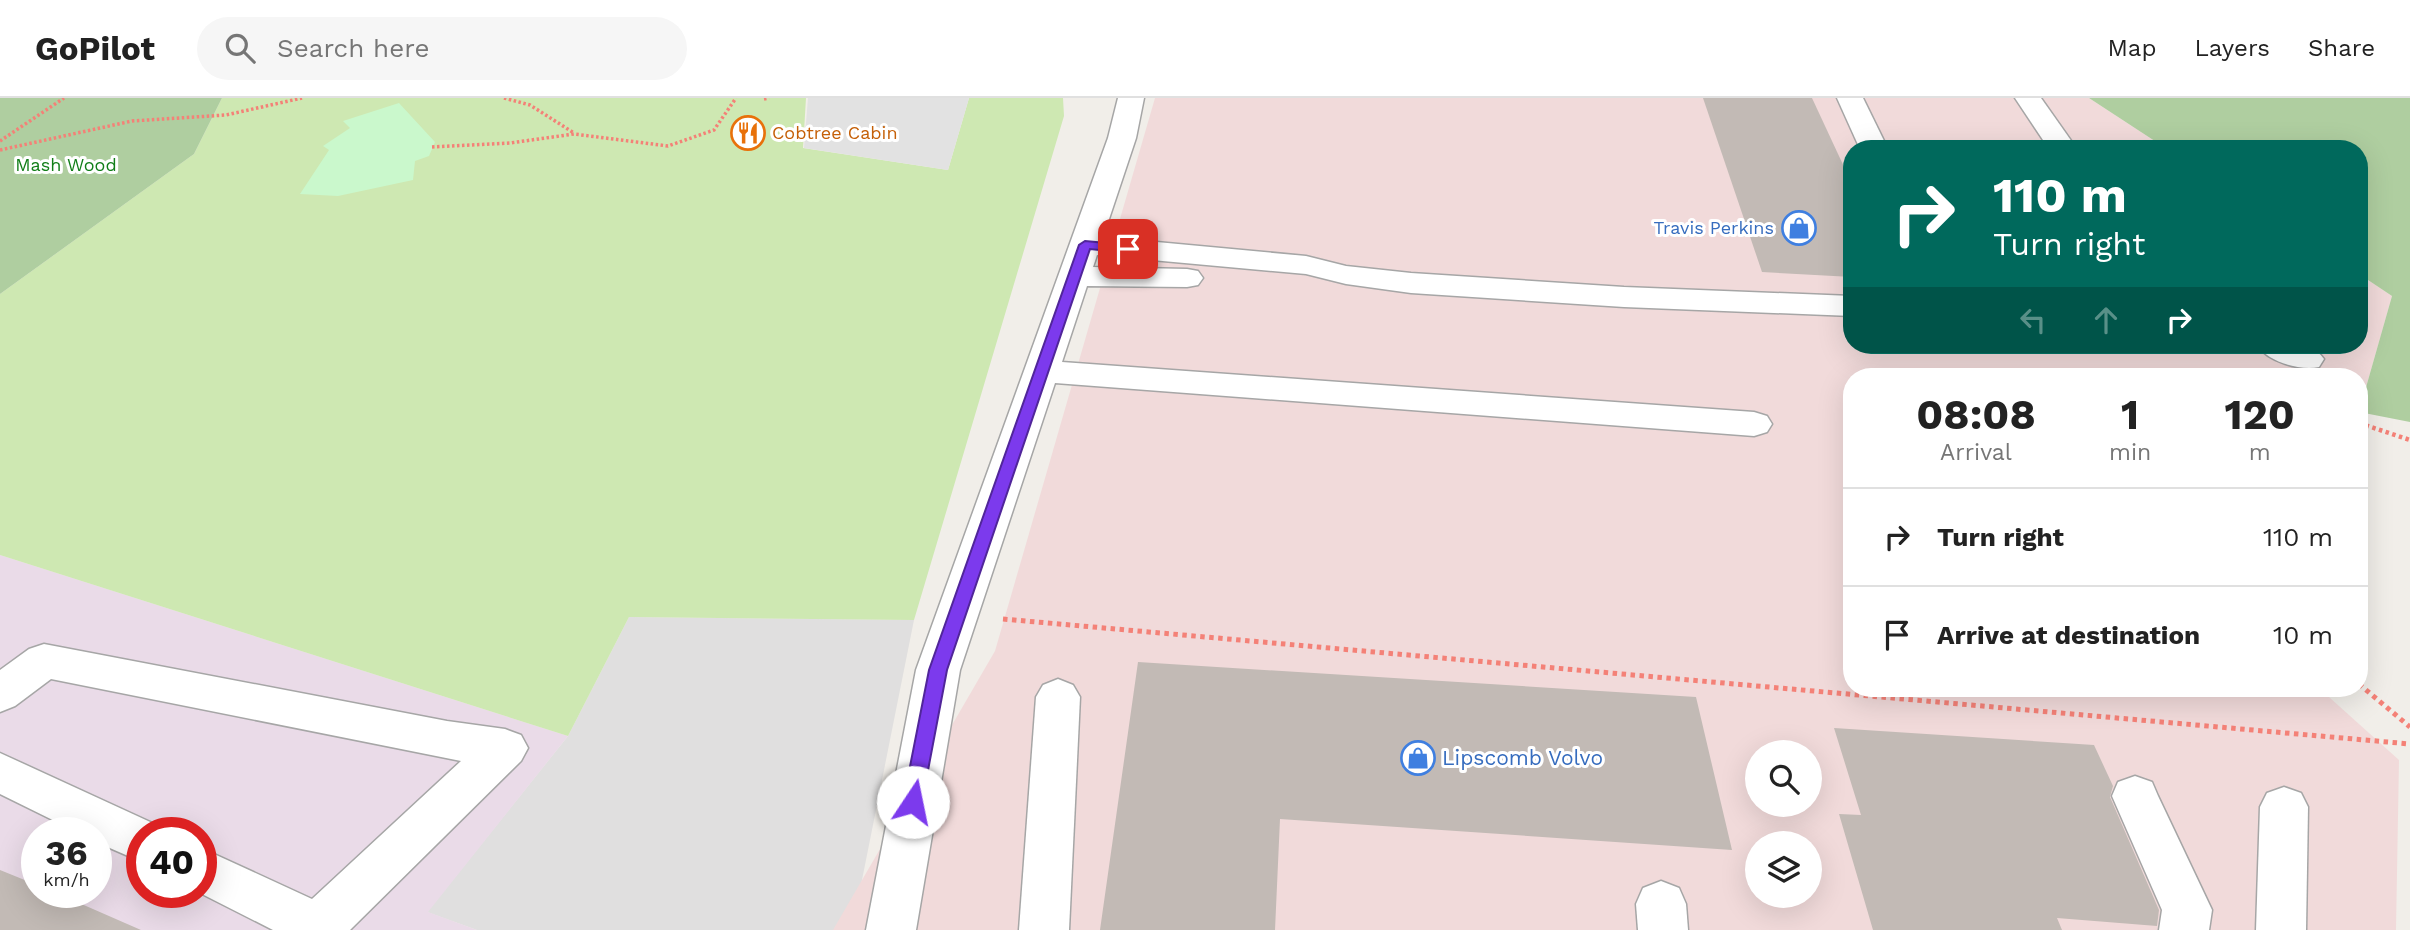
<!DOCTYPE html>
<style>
body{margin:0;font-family:"Work Sans",sans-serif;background:#f6f6f6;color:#222;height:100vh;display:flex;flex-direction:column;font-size:26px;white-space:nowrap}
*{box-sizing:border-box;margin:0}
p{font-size:23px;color:#767676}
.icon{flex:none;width:38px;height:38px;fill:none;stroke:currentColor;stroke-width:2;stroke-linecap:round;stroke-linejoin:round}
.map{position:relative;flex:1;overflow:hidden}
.details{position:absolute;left:1843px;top:270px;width:525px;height:329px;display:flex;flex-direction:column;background:#fff;border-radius:28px;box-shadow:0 7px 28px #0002}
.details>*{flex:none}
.guide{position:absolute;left:1843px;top:42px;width:525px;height:214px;border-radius:28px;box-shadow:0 7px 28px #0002;background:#00695c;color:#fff;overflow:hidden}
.controls{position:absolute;left:1745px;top:642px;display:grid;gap:14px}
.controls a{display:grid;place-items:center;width:77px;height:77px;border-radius:50%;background:#fff;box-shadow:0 7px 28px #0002;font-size:35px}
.speed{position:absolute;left:21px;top:719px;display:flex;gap:14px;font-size:35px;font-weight:700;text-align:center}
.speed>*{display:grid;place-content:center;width:91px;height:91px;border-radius:50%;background:#fff;box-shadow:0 7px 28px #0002;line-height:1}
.speed small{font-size:18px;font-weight:400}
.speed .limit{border:10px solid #d22;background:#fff;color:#111}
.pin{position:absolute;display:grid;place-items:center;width:60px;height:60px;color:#fff;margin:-30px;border-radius:14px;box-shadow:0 4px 10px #0006}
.me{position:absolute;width:77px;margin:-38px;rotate:11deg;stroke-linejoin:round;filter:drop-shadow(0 0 5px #0008)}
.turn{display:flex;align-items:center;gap:24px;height:147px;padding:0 35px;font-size:32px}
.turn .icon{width:91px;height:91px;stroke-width:2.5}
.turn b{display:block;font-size:49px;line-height:60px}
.lanes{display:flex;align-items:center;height:66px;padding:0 35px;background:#0003;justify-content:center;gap:35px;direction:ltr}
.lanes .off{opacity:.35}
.eta{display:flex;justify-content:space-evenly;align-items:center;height:119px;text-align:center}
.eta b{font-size:42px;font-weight:700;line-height:49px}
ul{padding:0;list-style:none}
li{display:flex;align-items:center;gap:21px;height:98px;padding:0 35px;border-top:2px solid #e0e0e0}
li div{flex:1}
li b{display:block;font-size:26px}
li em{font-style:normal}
header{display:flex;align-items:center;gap:42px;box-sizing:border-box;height:98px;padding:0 35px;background:#fff;border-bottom:2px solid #e0e0e0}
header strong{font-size:33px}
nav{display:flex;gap:38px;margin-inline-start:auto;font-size:24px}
.search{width:490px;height:63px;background:#f6f6f6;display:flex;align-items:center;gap:18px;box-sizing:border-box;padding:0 24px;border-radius:38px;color:#767676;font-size:26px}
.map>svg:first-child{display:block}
.residential{fill:#e0dfdf}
.commercial{fill:#f1dada;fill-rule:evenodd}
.industrial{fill:#eadbe8;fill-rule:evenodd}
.grass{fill:#cee8b2}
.forest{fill:#afcea0}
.park{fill:#caf8cc}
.parking{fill:#e2e2e2}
.building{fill:#c2bab5}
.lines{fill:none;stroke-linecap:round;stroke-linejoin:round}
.minor-casing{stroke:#a6a6a6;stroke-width:3}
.path-far2{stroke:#f48177;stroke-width:3.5;stroke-dasharray:2.5 2.5;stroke-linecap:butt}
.path-far1{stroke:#f48177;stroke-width:4.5;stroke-dasharray:3.5 3.5;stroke-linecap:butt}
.path{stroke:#f48177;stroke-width:5;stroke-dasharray:4.5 4.5;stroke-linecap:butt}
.minor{fill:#fff;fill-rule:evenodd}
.route{fill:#7c3aed;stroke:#51269a;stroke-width:2}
.labels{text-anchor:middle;stroke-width:6;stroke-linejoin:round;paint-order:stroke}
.far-food-label{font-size:18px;fill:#c56008;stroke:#fff;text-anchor:start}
.far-park-label{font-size:18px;fill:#117e18;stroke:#fff}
.far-shop-label{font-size:18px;fill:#366cbe;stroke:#fff;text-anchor:end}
.shop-label{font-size:21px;fill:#366cbe;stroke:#fff;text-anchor:start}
</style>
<header>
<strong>GoPilot</strong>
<div class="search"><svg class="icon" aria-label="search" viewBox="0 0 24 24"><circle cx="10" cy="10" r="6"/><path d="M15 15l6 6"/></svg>Search here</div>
<nav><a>Map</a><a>Layers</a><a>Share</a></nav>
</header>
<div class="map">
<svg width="2410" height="832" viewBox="0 0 2410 832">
<rect width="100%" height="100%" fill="#f1eee9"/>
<path class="residential" d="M629 519 914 522 852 832H477L427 814 568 638Z"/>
<path class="commercial" d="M1155 0H2089L2167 51H1852V247H2359V176L2392 198 2359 314V278H1852V590H2319L2399 662 2396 832H833L995 553ZM1757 654H1810V707H1757ZM1757 746H1810V798H1757Z"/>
<path class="industrial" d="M0 457 568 638 428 814 477 832H0ZM37 735H96V794H37ZM142 735H201V794H142Z"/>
<path class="grass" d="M222 0H806L803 50 948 72 969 0H1063L1064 18 914 522 629 519 568 638 0 457V196L194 56Z"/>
<g class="forest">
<path d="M0 0H222L194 56 0 196Z"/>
<path d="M2089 0H2410V324L2359 314 2392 198 2359 176V51H2167Z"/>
</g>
<path class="park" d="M399 5 435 44 429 58 415 63 413 82 338 98 300 96 329 52 323 48 350 30 343 23Z"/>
<path class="parking" d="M808 0H969L948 72 804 50Z"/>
<g class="building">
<path d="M1703 0H1812L1852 86V179L1762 174Z"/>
<path d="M1138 564 1696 599 1732 752 1280 721 1275 832H1100Z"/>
<path d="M1834 630 2094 647 2113 688 2110 699 2159 812 2157 828 2057 820 2062 832H1873L1839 716 1861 717Z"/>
<path d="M0 772 37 787V794H54L141 832H0Z"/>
</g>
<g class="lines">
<g class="minor-casing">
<g id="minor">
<path d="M1118 0H1144L1136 40 1103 139 1306 158 1346 168 1411 175 1624 189 1852 198V218L1624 209 1411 195 1346 186 1306 176 1097 157 1093 169 1187 171 1198 173 1203 180 1198 187 1187 189 1087 188 1062 264 1754 314 1767 318 1772 326 1767 334 1754 338 1055 285 960 572 916 832H866L916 572 1108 40Z"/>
<path d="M1837 0H1863L1888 51H1860Z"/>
<path d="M2015 0H2041L2077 51H2049Z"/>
<path d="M2257 247C2279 246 2311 241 2324 261L2319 269C2300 273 2268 264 2257 247Z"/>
<path d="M44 546 447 623 505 631 521 637 528 650 521 663 350 832H273L198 794H201V750L312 801 461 663 51 581 15 608 0 614V572L29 551Z"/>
<path d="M1058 581 1073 587 1080 599 1069 832H1019L1036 599 1043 587Z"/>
<path d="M0 655 159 728 162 735H142V764L96 744V735H79L0 696Z"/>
<path d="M2135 678 2152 684 2158 698 2212 812 2209 832H2159L2162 812 2112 698 2118 684Z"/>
<path d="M2284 689 2301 695 2308 709 2306 832H2256L2260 709 2267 695Z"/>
<path d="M1661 783 1679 790 1686 806 1688 832H1638L1636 806 1643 790Z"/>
</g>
</g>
<g class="path-far2">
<path d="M504 0 530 7 574 35"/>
<path d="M764 1 769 0"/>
<path d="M0 43 64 0"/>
<path d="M432 49 510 45 574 36 668 48 714 32 736 0"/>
<path d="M0 52 132 23 226 17 302 0"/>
</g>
<path class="path-far1" d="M2359 325 2410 342"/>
<g class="path">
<path d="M1003 521 2410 646"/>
<path d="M2359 586 2410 629"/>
</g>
<use href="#minor" class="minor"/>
</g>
<path class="route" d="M1085 143 1128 147 1134 151 1128 155 1090 151 947 572 922 704 920 710H906L903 704 929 572 1079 147Z"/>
<defs>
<g id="restaurant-ring" transform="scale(1.75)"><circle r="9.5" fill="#fff" stroke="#e8710a" stroke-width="1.5"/><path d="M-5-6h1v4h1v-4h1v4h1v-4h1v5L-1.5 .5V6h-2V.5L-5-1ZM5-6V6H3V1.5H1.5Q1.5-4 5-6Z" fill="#e8710a"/></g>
<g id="shop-ring" transform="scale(1.75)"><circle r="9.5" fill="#fff" stroke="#3f7fe0" stroke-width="1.5"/><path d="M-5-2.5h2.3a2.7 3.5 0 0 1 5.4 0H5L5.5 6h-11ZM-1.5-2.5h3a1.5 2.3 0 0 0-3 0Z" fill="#3f7fe0"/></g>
</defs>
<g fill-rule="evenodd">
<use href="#restaurant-ring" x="748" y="35"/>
<use href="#shop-ring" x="1799" y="130"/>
<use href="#shop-ring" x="1418" y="660"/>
</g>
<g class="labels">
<g class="far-food-label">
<text x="772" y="41">Cobtree Cabin</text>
</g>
<g class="far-park-label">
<text x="66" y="73">Mash Wood</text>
</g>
<g class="far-shop-label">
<text x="1774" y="136">Travis Perkins</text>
</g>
<g class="shop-label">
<text x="1442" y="667">Lipscomb Volvo</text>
</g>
</g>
</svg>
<div class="controls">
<a><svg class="icon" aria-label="search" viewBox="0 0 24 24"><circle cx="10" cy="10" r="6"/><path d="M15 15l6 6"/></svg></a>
<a><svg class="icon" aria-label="layers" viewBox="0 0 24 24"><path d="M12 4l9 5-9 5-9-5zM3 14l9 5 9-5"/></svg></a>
</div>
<div class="speed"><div>36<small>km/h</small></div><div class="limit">40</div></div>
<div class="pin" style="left:1128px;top:151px;background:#d93025"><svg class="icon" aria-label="arrive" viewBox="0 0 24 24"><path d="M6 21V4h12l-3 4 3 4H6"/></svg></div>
<svg class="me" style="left:913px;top:704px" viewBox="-20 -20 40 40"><circle r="19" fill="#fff"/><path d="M0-13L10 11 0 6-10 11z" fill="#7c3aed"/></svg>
<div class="guide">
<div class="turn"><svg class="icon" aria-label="right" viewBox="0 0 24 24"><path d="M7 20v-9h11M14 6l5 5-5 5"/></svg><div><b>110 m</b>Turn right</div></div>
<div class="lanes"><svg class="icon off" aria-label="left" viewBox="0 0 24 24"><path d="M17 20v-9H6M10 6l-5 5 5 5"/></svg><svg class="icon off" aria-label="ahead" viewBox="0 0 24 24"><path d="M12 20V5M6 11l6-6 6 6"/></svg><svg class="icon" aria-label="right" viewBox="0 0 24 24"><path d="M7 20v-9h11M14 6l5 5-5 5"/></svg></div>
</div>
<section class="details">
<div class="eta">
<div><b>08:08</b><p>Arrival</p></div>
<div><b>1</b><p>min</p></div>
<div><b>120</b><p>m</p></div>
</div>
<ul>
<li><svg class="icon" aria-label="right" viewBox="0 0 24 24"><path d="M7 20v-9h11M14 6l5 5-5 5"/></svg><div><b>Turn right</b></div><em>110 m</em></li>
<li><svg class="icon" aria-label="arrive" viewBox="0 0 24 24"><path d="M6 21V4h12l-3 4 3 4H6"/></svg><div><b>Arrive at destination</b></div><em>10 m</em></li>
</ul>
</section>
</div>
